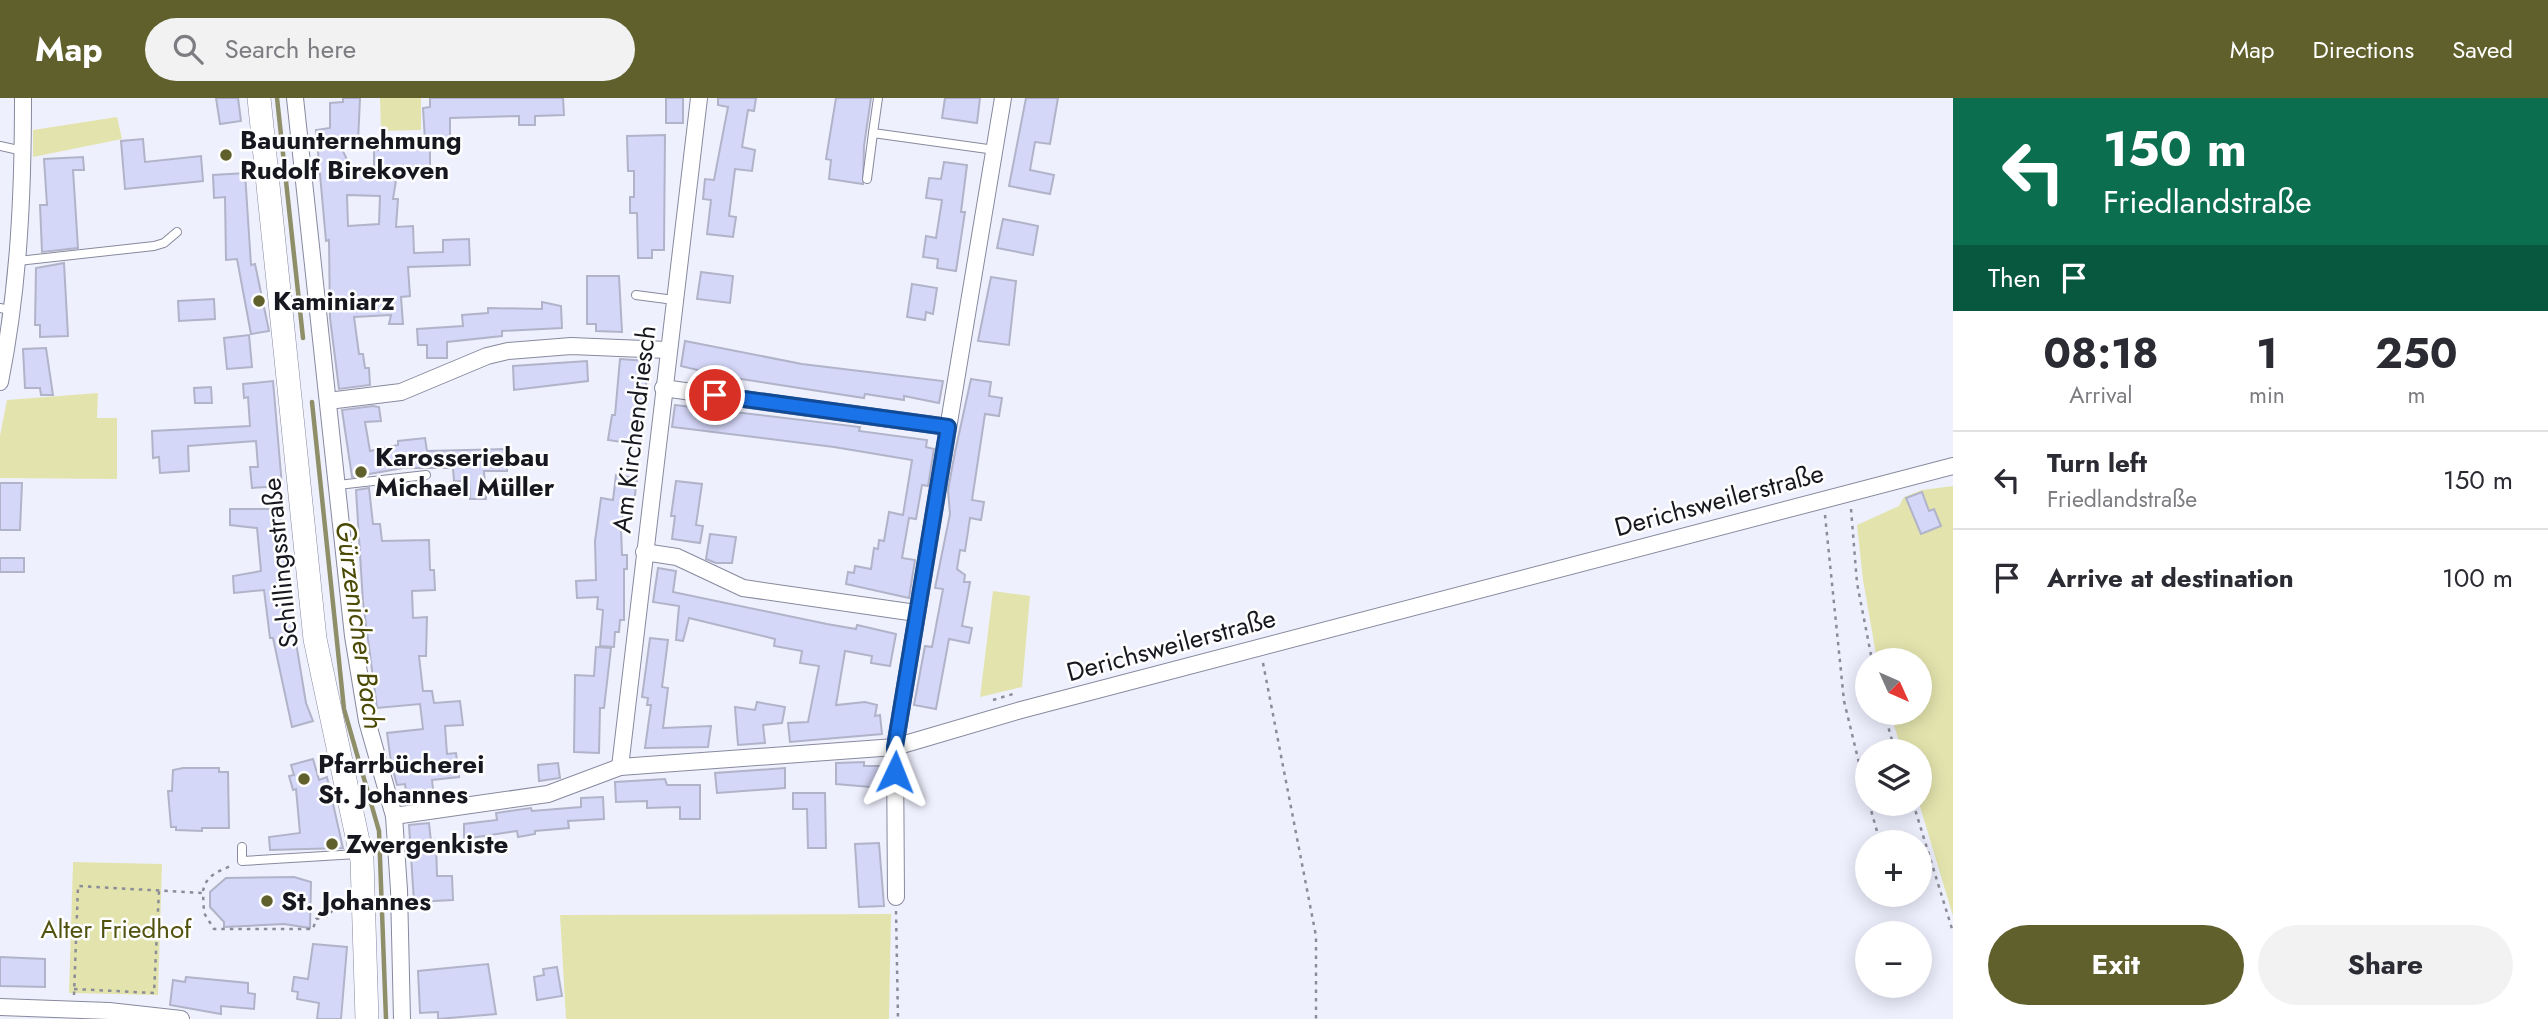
<!DOCTYPE html>
<meta charset="utf-8">
<style>
body{margin:0;font-family:Jost,sans-serif;background:#f2f2f3;color:#2b2b33;height:100vh;display:flex;flex-direction:column;font-size:26px;white-space:nowrap}
*{box-sizing:border-box;margin:0}
p{font-size:23px;color:#7c7c81}
.icon{flex:none;width:38px;height:38px;fill:none;stroke:currentColor;stroke-width:2;stroke-linecap:round;stroke-linejoin:round}
.map{position:relative;flex:1;overflow:hidden}
.details{display:flex;flex-direction:column;background:#fff;width:595px}
.details>*{flex:none}
.banner{background:#0b6e4f;color:#fff;overflow:hidden}
.needle{width:46px;rotate:135deg}
.tools{position:absolute;left:1855px;top:550px;display:grid;gap:14px}
.tools a{display:grid;place-items:center;width:77px;height:77px;border-radius:50%;background:#fff;box-shadow:0 4px 18px #0003;font-size:35px}
.pin{position:absolute;display:grid;place-items:center;width:60px;height:60px;color:#fff;margin:-30px;border:4px solid #fff;border-radius:50%;box-shadow:0 2px 7px #0007}
.me{position:absolute;width:77px;margin:-38px;rotate:2deg;stroke-linejoin:round;filter:drop-shadow(0 0 5px #0008)}
.turn{display:flex;align-items:center;gap:24px;height:147px;padding:0 35px;font-size:32px}
.turn .icon{width:91px;height:91px;stroke-width:2.5}
.turn b{display:block;font-size:49px;line-height:60px}
.then{display:flex;align-items:center;height:66px;padding:0 35px;background:#0003;gap:14px;font-size:26px}
.eta{display:flex;justify-content:space-evenly;align-items:center;height:119px;text-align:center}
.eta b{font-size:42px;font-weight:700;line-height:49px}
.button{display:flex;gap:14px;margin-top:auto;padding:14px 35px}
.button a{flex:1;height:80px;border-radius:42px;background:#60602d;color:#fff;font-size:28px;font-weight:700;line-height:80px;text-align:center}
.button a+a{background:#f2f2f3;color:#2b2b33}
ul{padding:0;list-style:none}
li{display:flex;align-items:center;gap:21px;height:98px;padding:0 35px;border-top:2px solid #e1e1e2}
li div{flex:1}
li b{display:block;font-size:26px}
li em{font-style:normal}
header{display:flex;align-items:center;gap:42px;box-sizing:border-box;height:98px;padding:0 35px;background:#60602d;color:#fff}
header strong{font-size:33px}
nav{display:flex;gap:38px;margin-inline-start:auto;font-size:24px}
.search{width:490px;height:63px;background:#f2f2f3;display:flex;align-items:center;gap:18px;box-sizing:border-box;padding:0 24px;border-radius:38px;color:#7c7c81;font-size:26px}
main{display:flex;flex:1;min-height:0}
.map>svg:first-child{display:block}
.green{fill:#e3e4ad}
.lines{fill:none;stroke-linecap:round;stroke-linejoin:round}
.stream{stroke:#8e8f69;stroke-width:4.5}
.building{fill:#d4d7f8;stroke:#b1b3c8;stroke-width:2;fill-rule:evenodd}
.service-casing{stroke:#87899e;stroke-width:10}
.minor-casing{stroke:#87899e;stroke-width:18}
.secondary-casing{stroke:#87899e;stroke-width:24}
.path{stroke:#8b8c97;stroke-width:2.5;stroke-dasharray:3.5 5;stroke-linecap:butt}
.service{stroke:#fff;stroke-width:8}
.minor{stroke:#fff;stroke-width:16}
.secondary{stroke:#fff;stroke-width:23}
.route-casing{stroke:#114b97;stroke-width:18}
.route{stroke:#1a73e8;stroke-width:12}
.poi-dot{fill:#60602d;stroke:#fefefe;stroke-width:2.5}
.labels{text-anchor:middle;stroke-width:5;stroke-linejoin:round;paint-order:stroke}
.poi-label{font-size:26px;font-weight:bold;fill:#17181f;stroke:#fefefe;text-anchor:start}
.street-label{font-size:26px;fill:#17181f;stroke:#fefefe}
.park-label{font-size:26px;fill:#535311;stroke:#fefefe}
.water-label{font-size:28px;font-style:italic;fill:#4a4903;stroke:#fefefe}
</style>
<header>
<strong>Map</strong>
<div class="search"><svg class="icon" aria-label="search" viewBox="0 0 24 24"><circle cx="10" cy="10" r="6"/><path d="M15 15l6 6"/></svg>Search here</div>
<nav><a>Map</a><a>Directions</a><a>Saved</a></nav>
</header>
<main>
<div class="map">
<svg width="1953" height="921" viewBox="0 0 1953 921">
<rect width="100%" height="100%" fill="#eff0fe"/>
<g class="green">
<path d="M380 0H421V32L381 33Z"/>
<path d="M117 19 122 41 33 59V32Z"/>
<path d="M98 295 97 320H117V381L0 380V338L7 302Z"/>
<path d="M1953 388V818L1919 705 1920 653H1902L1890 614H1920V562H1877L1863 482 1857 427 1899 408 1904 399 1922 392Z"/>
<path d="M993 493 1030 498 1022 589 980 599Z"/>
<path d="M73 764 162 766 158 897 69 895Z"/>
<path d="M891 816 889 921H566L560 817Z"/>
</g>
<g class="lines">
<g class="stream">
<path d="M277 0 303 240"/>
<path d="M312 304 344 611 379 733 386 921"/>
</g>
</g>
<g class="building">
<path d="M216 0H238L241 23 220 26Z"/>
<path d="M343 0H360L358 44 339 45 351 70 374 69V52L430 51V76H397L393 101H398L396 129 413 128 414 155 443 154V142L469 141 470 167 408 169 410 198 401 199 403 226H389L391 217 354 219 359 256H363L365 270H369L370 287 339 291 330 220 329 142 326 143 316 32 330 30V5L343 4ZM347 97 380 98 379 126 348 128Z"/>
<path d="M430 0H563L564 17 535 18V27H519V18L450 20V41L425 42 423 10 430 9Z"/>
<rect x="666" y="0" width="17" height="25"/>
<path d="M718 0H756L754 13 748 12 742 49 755 52 752 73 735 71 729 118 736 119 733 139 707 136 711 102 703 101 705 81 714 82 728 9 718 7Z"/>
<path d="M836 0H871L864 48 863 86 829 81 831 62 826 61Z"/>
<path d="M945 0H980L977 25 942 20Z"/>
<path d="M1026 0H1058L1050 46 1035 44 1030 72 1054 77 1050 96 1009 88Z"/>
<path d="M665 37 664 152H652V160H638L637 115H630V99H634V73H628L627 38Z"/>
<path d="M143 41 145 64 201 58 203 83 125 91 121 43Z"/>
<path d="M83 59 84 72H73L78 150 42 154 40 107H47L44 61Z"/>
<path d="M944 64 967 67 961 114H965L956 173 937 170 938 161 923 159 926 138 936 140 942 102 926 100 929 80 941 81Z"/>
<path d="M245 75 251 167 255 166 269 233 251 236 237 161 226 162 225 99 214 100 213 77Z"/>
<path d="M1003 121 1038 128 1033 157 997 150Z"/>
<path d="M64 165 68 238 40 239V227H35L36 170Z"/>
<path d="M701 174 733 178 730 205 697 201Z"/>
<path d="M587 178H619L622 234 596 233V226H587Z"/>
<path d="M991 179 1016 183 1009 247 978 243Z"/>
<path d="M912 186 937 190 933 216 926 214 925 222 907 219Z"/>
<path d="M214 201 215 221 179 223 178 203Z"/>
<path d="M542 204 561 208 562 230 502 233V238L447 244V260H427V247H418L417 231 463 228 462 217 488 215V210L542 211Z"/>
<path d="M249 237 252 269 227 271 224 240Z"/>
<path d="M685 243 802 266 943 283 939 305 904 298V302L865 296 864 300 722 278 681 268Z"/>
<path d="M46 250 53 297H41L40 290H25L23 251Z"/>
<path d="M620 261 648 263 641 347 608 342 612 317H615Z"/>
<path d="M587 263 588 283 514 292 513 268Z"/>
<path d="M971 281 991 284 989 298 1002 300 999 318 985 316 972 402 984 404 981 422 970 420 965 453 960 452 957 471 965 477 964 484H970L962 528 972 530 969 545 949 541 936 611 914 607 925 548 932 549 943 491 935 490 950 416 948 392 955 354Z"/>
<path d="M273 283 282 388 252 390 250 369H258L256 343 188 348 189 373 160 375 159 359 153 360 152 333 250 328 248 299 244 300 243 286Z"/>
<path d="M211 289 212 305H195L194 290Z"/>
<path d="M675 307 860 329 859 333 927 342 926 349 934 351 928 388 922 387 916 421 909 420 902 460 915 462 909 500 846 486 848 474 854 475 855 468 871 471 874 450 878 451 879 442 884 443 889 414 903 417 912 362 834 349 672 329Z"/>
<path d="M373 308 379 309 381 323 365 324 370 353 398 347V343L425 340 427 353 506 351 507 373H484L486 401H470L469 383H454L453 370H403L352 379 342 312Z"/>
<path d="M616 377 637 380 634 405 625 403 621 429 622 457H627V471H624V522H620L619 534H615L614 549 600 548 603 512 597 511 598 499 577 500 576 483 596 482 595 443 601 400 613 402Z"/>
<path d="M676 383 702 386 696 427 703 428 700 445 672 441 675 418H671Z"/>
<path d="M0 385H22L20 432H0Z"/>
<path d="M369 390 373 426H380L382 443 429 442 430 472H434L435 492 412 493 413 520 427 519 426 558H419L423 593H432L434 605 460 603 463 627 445 628 447 656 456 655 459 679 432 682 434 700 407 703 405 686 397 687 391 664 387 635 423 631 420 606 377 610 363 504 356 392Z"/>
<path d="M1922 394 1929 413 1934 411 1941 428 1921 436 1906 400Z"/>
<path d="M230 411H280L287 490 306 605 313 623 292 629 273 540H270L264 492 234 495 233 478 261 473 257 430 230 427Z"/>
<path d="M710 436 736 439 732 465H716L706 461Z"/>
<rect x="0" y="460" width="24" height="14"/>
<path d="M658 470 676 473 673 494 827 526 856 531 857 527 896 536 890 568 871 565 872 558 845 553 836 607 865 604 877 607 875 618 880 617 882 636 790 644 788 625 808 624 819 568 800 565 802 553 774 548 775 541 689 520 683 543 676 542 679 508 653 504Z"/>
<path d="M650 540 668 542 662 589 668 590 663 630 711 628 708 649 645 650 651 607H647L648 600 642 599Z"/>
<path d="M596 549 611 550 604 610H600L599 655 574 654 575 577 594 578Z"/>
<path d="M757 604 785 609 782 625 763 627 765 645 738 647 735 609 755 612Z"/>
<path d="M313 661 319 682 327 679 343 750 270 752 269 739 300 735 296 691 293 692 289 678 294 677 291 667Z"/>
<path d="M864 664V668H882V690L836 686V665Z"/>
<path d="M558 665 560 680 539 683 538 667Z"/>
<path d="M183 670H219V674H228L229 730H202V733L176 732V729H171L168 693H172L173 672Z"/>
<path d="M785 670V690L717 695 715 675Z"/>
<path d="M665 681 667 687H700V721H680V709L647 710V703L616 704 615 684Z"/>
<path d="M793 695H825L826 750H808L807 711H793Z"/>
<path d="M603 699 604 721 568 723 569 730 535 733V736L518 739 517 733 464 741V726L497 722 496 715 531 710 532 713 581 709V700Z"/>
<path d="M429 725 431 744 436 743 437 778H452L453 802 414 804 409 727Z"/>
<path d="M879 745 884 808 859 809 855 746Z"/>
<path d="M294 779 311 784 310 830 284 826 224 829V824L210 809V794L226 780Z"/>
<path d="M313 846 347 849 341 921H317L319 905 297 901 298 894 292 893 294 879 308 881Z"/>
<path d="M0 859 45 861V889L0 888Z"/>
<path d="M488 866 496 916 438 921V914L420 915 418 873Z"/>
<path d="M557 869 562 898 537 902 534 879 544 877 543 871Z"/>
<path d="M186 879 248 885V895L255 896 254 911 221 908V916L170 907 173 882 185 884Z"/>
</g>
<g class="lines">
<g class="service-casing">
<g id="service">
<path d="M878 0 873 35 995 52"/>
<path d="M0 48 23 53"/>
<path d="M867 81 873 35"/>
<path d="M18 163 154 148 164 145 177 134"/>
<path d="M636 197 674 202"/>
<path d="M0 210 14 213"/>
<path d="M338 387 426 377"/>
<path d="M242 749V763L357 756"/>
</g>
</g>
<g class="minor-casing">
<g id="minor">
<path d="M295 0 353 538 367 623 394 718 399 792 402 921"/>
<path d="M0 284C19 189 23 96 23 0"/>
<path d="M663 290 948 329"/>
<path d="M328 303 401 294 487 258 508 253 571 248 668 252"/>
<path d="M644 454 677 459 743 490 916 515"/>
<path d="M620 669 699 0"/>
<path d="M394 718 548 696 620 669 895 649 1021 612 1953 368"/>
<path d="M896 799 895 649 1003 0"/>
<path d="M0 909 109 913 181 921"/>
</g>
</g>
<g class="secondary-casing">
<path id="secondary" d="M259 0 315 541 362 762 367 921"/>
</g>
<g class="path">
<path d="M1851 411 1857 485 1872 562"/>
<path d="M1825 417 1844 603 1867 698"/>
<path d="M1263 565 1316 838V921"/>
<path d="M993 602 1013 596"/>
<path d="M1884 614 1895 653"/>
<path d="M1869 705 1880 744"/>
<path d="M1913 705 1953 834"/>
<path d="M203 793C206 777 219 773 233 767"/>
<path d="M1901 796V797"/>
<path d="M896 813 898 921"/>
<path d="M74 891 154 895 159 792"/>
<path d="M74 897 78 788 203 795 204 815 214 831H313L316 821 329 818 336 805H346"/>
</g>
<use href="#service" class="service"/>
<use href="#minor" class="minor"/>
<use href="#secondary" class="secondary"/>
</g>
<g class="lines">
<g class="route-casing">
<path id="route" d="M715 297 948 329 895 649V674"/>
</g>
<use href="#route" class="route"/>
</g>
<g class="poi-dot">
<circle cx="226" cy="57" r="7"/>
<circle cx="259" cy="203" r="7"/>
<circle cx="361" cy="374" r="7"/>
<circle cx="304" cy="681" r="7"/>
<circle cx="332" cy="746" r="7"/>
<circle cx="267" cy="803" r="7"/>
</g>
<g class="labels">
<g class="poi-label">
<text x="240" y="51">Bauunternehmung<tspan x="240" dy="30">Rudolf Birekoven</tspan></text>
<text x="273" y="212">Kaminiarz</text>
<text x="375" y="368">Karosseriebau<tspan x="375" dy="30">Michael Müller</tspan></text>
<text x="318" y="675">Pfarrbücherei<tspan x="318" dy="30">St. Johannes</tspan></text>
<text x="346" y="755">Zwergenkiste</text>
<text x="281" y="812">St. Johannes</text>
</g>
<g class="street-label">
<text transform="translate(634 331) rotate(-83)" y="9">Am Kirchendriesch</text>
<text transform="translate(1719 402) rotate(-15)" y="9">Derichsweilerstraße</text>
<text transform="translate(280 465) rotate(-96)" y="9">Schillingsstraße</text>
<text transform="translate(1171 547) rotate(-15)" y="9">Derichsweilerstraße</text>
</g>
<g class="park-label">
<text x="116" y="840">Alter Friedhof</text>
</g>
<g class="water-label">
<text transform="translate(360 527) rotate(82)" y="10">Gürzenicher Bach</text>
</g>
</g>
</svg>
<div class="tools">
<a><svg class="needle" viewBox="-14 -14 28 28"><path d="M0-13l5 13h-10z" fill="#e53935"/><path d="M0 13l5-13h-10z" fill="#7c7c81"/></svg></a>
<a><svg class="icon" aria-label="layers" viewBox="0 0 24 24"><path d="M12 4l9 5-9 5-9-5zM3 14l9 5 9-5"/></svg></a>
<a>+</a>
<a>−</a>
</div>
<div class="pin" style="left:715px;top:297px;background:#d93025"><svg class="icon" aria-label="arrive" viewBox="0 0 24 24"><path d="M6 21V4h12l-3 4 3 4H6"/></svg></div>
<svg class="me" style="left:895px;top:674px" viewBox="-20 -20 40 40"><path d="M0-17L14 15 0 8-14 15z" fill="#1a73e8" stroke="#fff" stroke-width="4"/></svg>
</div>
<section class="details">
<div class="banner">
<div class="turn"><svg class="icon" aria-label="left" viewBox="0 0 24 24"><path d="M17 20v-9H6M10 6l-5 5 5 5"/></svg><div><b>150 m</b>Friedlandstraße</div></div>
<div class="then">Then<svg class="icon" aria-label="arrive" viewBox="0 0 24 24"><path d="M6 21V4h12l-3 4 3 4H6"/></svg></div>
</div>
<div class="eta">
<div><b>08:18</b><p>Arrival</p></div>
<div><b>1</b><p>min</p></div>
<div><b>250</b><p>m</p></div>
</div>
<ul>
<li><svg class="icon" aria-label="left" viewBox="0 0 24 24"><path d="M17 20v-9H6M10 6l-5 5 5 5"/></svg><div><b>Turn left</b><p>Friedlandstraße</p></div><em>150 m</em></li>
<li><svg class="icon" aria-label="arrive" viewBox="0 0 24 24"><path d="M6 21V4h12l-3 4 3 4H6"/></svg><div><b>Arrive at destination</b></div><em>100 m</em></li>
</ul>
<div class="button"><a>Exit</a><a>Share</a></div>
</section>
</main>
